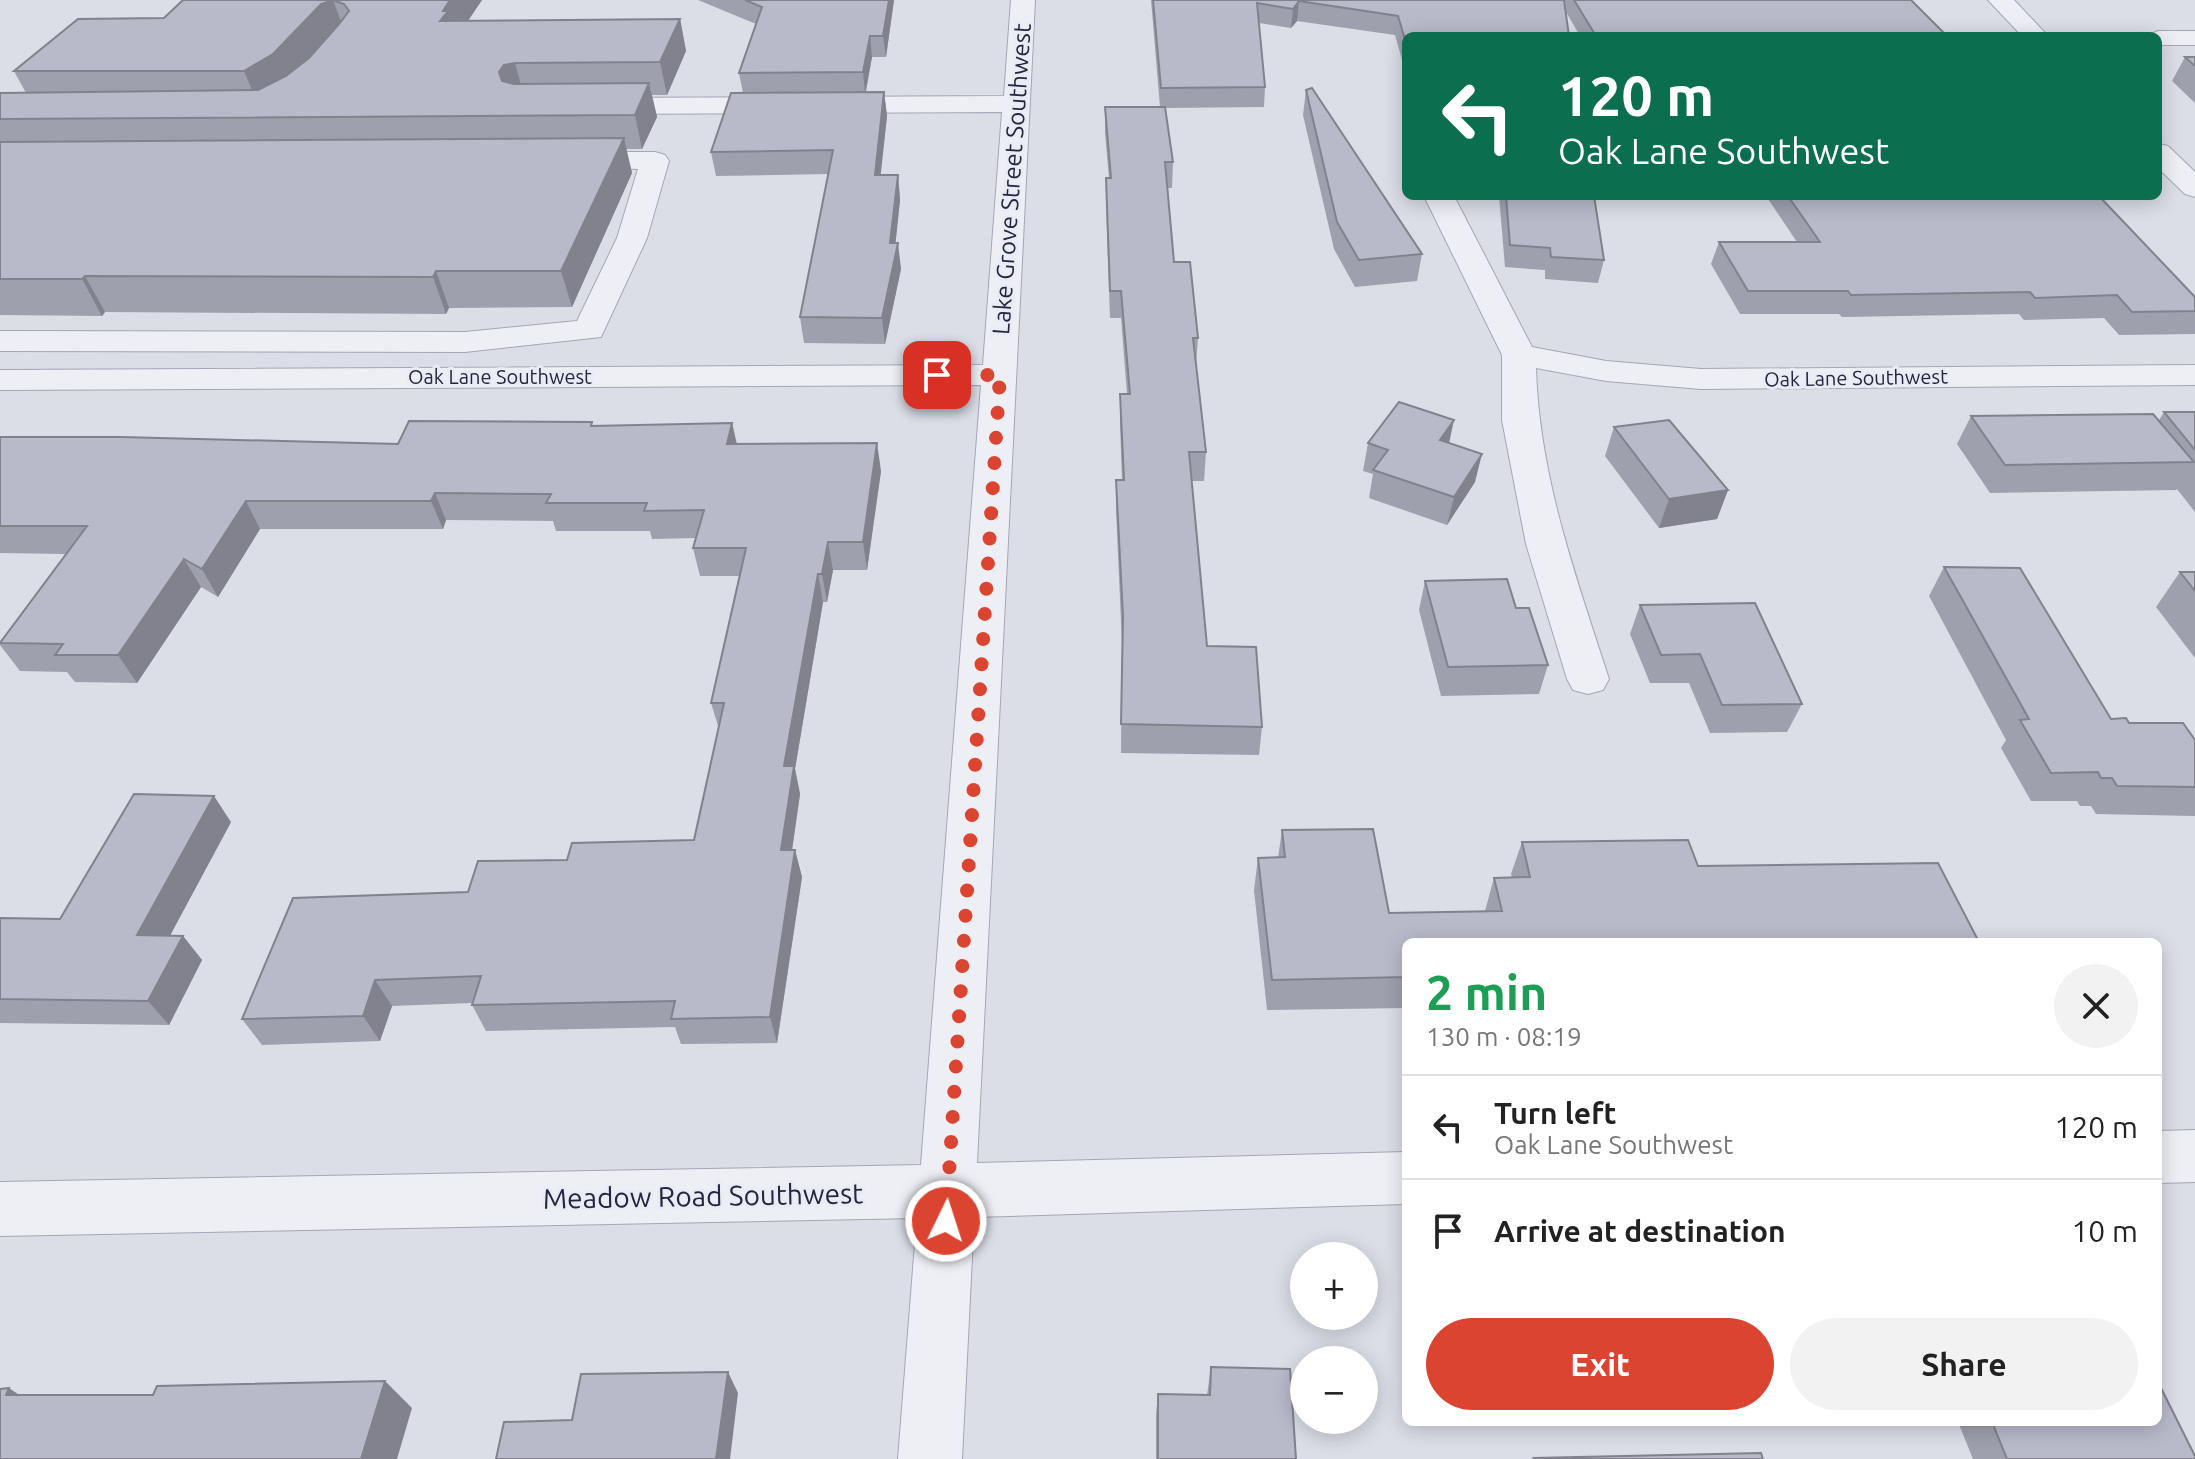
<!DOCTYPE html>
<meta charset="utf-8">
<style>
body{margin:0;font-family:Ubuntu,sans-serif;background:#f2f2f2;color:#222;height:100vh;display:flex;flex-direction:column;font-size:30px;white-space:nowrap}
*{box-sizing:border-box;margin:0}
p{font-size:26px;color:#767676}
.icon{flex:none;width:44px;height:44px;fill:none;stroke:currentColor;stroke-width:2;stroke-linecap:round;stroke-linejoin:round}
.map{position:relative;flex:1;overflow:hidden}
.sheet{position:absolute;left:1402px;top:938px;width:760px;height:488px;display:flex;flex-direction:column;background:#fff;border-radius:12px;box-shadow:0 4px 20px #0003}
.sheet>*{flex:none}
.hud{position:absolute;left:1402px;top:32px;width:760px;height:168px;border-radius:12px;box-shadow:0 4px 20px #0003;background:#0b6e4f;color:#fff;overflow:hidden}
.tools{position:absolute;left:1290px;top:1242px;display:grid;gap:16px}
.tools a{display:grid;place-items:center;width:88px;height:88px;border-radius:50%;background:#fff;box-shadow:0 4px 20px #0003;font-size:40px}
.pin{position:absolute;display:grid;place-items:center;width:68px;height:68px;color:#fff;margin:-34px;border-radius:16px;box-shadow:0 4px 12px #0006}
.me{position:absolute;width:88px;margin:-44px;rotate:4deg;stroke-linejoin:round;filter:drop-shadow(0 0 6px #0008)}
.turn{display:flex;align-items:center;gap:28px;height:168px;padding:0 24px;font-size:36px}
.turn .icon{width:104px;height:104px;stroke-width:2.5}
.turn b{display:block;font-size:56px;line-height:68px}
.round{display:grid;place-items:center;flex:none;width:84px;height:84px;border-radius:42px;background:#f2f2f2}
.head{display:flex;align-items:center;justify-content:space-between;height:136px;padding:0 24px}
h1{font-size:48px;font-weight:600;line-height:60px;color:#1e9e55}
.cta{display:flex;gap:16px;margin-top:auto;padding:16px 24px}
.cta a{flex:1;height:92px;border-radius:48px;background:#db4431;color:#fff;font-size:32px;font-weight:600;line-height:92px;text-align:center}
.cta a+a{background:#f2f2f2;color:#222}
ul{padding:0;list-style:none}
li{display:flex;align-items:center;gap:24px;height:104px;padding:0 24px;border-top:2px solid #e0e0e0}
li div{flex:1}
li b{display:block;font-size:30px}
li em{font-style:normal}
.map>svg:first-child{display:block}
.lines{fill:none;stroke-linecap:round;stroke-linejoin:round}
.minor-casing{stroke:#a4a6b5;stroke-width:2}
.minor{fill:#eeeff5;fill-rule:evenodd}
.wall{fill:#9ea0ae}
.shaded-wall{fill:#81828d}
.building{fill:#b8baca;stroke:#81828d;stroke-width:2}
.route{stroke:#db4431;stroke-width:14;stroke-dasharray:0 25.2}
.labels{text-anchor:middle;stroke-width:6;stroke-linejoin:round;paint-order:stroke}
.far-street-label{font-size:20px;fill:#24263f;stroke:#eaecf5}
.street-label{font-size:24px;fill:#24263f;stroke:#eaecf5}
.near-street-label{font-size:28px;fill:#24263f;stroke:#eaecf5}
</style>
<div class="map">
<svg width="2195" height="1459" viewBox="0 0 2195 1459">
<rect width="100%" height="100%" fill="#dbdde7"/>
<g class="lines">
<g class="minor-casing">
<g id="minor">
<path d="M1011 0H1035L977 1163 1406 1152V1204L974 1217 962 1459H898L917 1218 0 1236V1182L921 1165 981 385 0 390V370L983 365 1002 112 594 114 585 112 581 106 585 100 594 98 1004 96Z"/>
<path d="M1988 0H2014L2048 36H2022Z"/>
<path d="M2158 31H2195V45H2158V36H2147Z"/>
<path d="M2158 144 2168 146 2195 172V197L2185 194 2158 168Z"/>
<path d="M570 152H655L665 155 669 161 647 238 601 337 465 352 0 351V331L465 332 577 321 617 238 638 169 560 166 556 160 560 154Z"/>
<path d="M1424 196H1454L1532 347 1606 361 1701 369 2195 365V385L1701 389 1606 381 1536 368C1539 476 1576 577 1609 679L1603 690 1588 694 1573 690 1567 679 1526 544 1502 420V355Z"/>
<path d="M2195 1130V1182L2158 1183V1131Z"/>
</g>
</g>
<use href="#minor" class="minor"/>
</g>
<g class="wall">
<path d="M183 0H482L468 21 680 19 686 51 667 95H652L657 117 642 149H626L632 173 572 307 449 308 446 314 105 312 102 316 0 315V93H26L14 71 164 18Z"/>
<path d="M698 0H894L886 57H872L866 92H884L887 116 880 175H898L900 200 895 243 901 269 885 344 804 343 800 317 828 174 716 176 711 152 743 93 739 73 756 24Z"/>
<path d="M1151 0H1911L1947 36H1580L1566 12 1406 36V74L1395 35 1297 21 1291 28 1259 23 1265 87 1264 107 1165 108 1173 162 1172 188H1167L1174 262 1198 338 1196 365 1206 452 1204 481H1191L1207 646 1262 727 1259 755 1121 753 1122 644 1116 509V480H1122L1120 422V394H1127L1121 318H1110L1106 204V178H1109L1105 133V107H1160Z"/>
<path d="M2185 57H2195V103L2172 81Z"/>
<path d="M1306 90 1422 254 1417 281 1355 287 1334 249 1303 115Z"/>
<path d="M1499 196H1594L1604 260 1598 283 1545 279V270L1505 267Z"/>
<path d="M1766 196H2099L2195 297V334L2119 335 2104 318 2024 320 2019 314 1842 317 1839 314H1740L1711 264 1719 242H1797Z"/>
<path d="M2164 412H2195V512L2177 489 2176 490 1990 493 1957 444 1971 416 2159 420Z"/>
<path d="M732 423 737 444 881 471 867 570H833L827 602H823L795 769 800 794 792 850H795L802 877 777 1043 681 1044 675 1027 486 1031 472 1005V1003L392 1006 380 1041 262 1045 242 1019 468 892 567 860 694 840 719 729 711 703 739 576H700L693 548 696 538 652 539 650 531H556L553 521 446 520 443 529H260L218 597 201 587 137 683 75 682 67 672 20 671 0 645V642L66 554 0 553V437L398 444 594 426Z"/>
<path d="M1614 427 1728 490 1717 519 1659 528 1605 456Z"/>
<path d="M1368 443H1449L1475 482 1447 525 1369 498 1373 474 1363 471Z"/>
<path d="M1944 567 2111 719 2195 740V816L2096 814 2091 806H2080L2077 801H2031L2001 748 2006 740 1929 596Z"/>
<path d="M2180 572H2195V658L2156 607Z"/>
<path d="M1425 581 1516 608 1548 665 1539 694 1441 696 1419 610Z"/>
<path d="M1640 605 1802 704 1787 732 1710 733 1689 683H1650L1630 634Z"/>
<path d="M231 822 170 935 183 936 202 960 169 1025 0 1023V918L60 919Z"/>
<path d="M1282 830 1389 913 1485 911 1494 878 1512 877 1511 874 1522 842 1698 866 1406 942V1008L1267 1010 1254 890 1258 858H1278Z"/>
<path d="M1211 1367 1296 1459H1156V1414L1158 1394 1207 1395Z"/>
<path d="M1958 1422H2158L2195 1459H1973Z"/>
</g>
<g class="shaded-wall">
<path d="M333 0 345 32 258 104 244 71 321 4Z"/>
<path d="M450 0H482L456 38 440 21 443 11Z"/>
<path d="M889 0H894L886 57 883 36Z"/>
<path d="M1299 1 1297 21 1291 28 1293 9Z"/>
<path d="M680 19 686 51 667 95 660 62Z"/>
<path d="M870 36 872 57 865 94 863 72Z"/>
<path d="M515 63 524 96 508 106 499 72 504 65Z"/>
<path d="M649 83 657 117 642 149 635 115Z"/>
<path d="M884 92 887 116 878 200 875 175Z"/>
<path d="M624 138 632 173 572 307 561 271Z"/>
<path d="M898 175 900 200 893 268 898 243 901 269 885 344 882 318Z"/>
<path d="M436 271 449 308 446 314 433 277Z"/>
<path d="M85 276 105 312 102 316 82 279Z"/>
<path d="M1454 420 1448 448 1440 440Z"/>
<path d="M732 423 738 451 727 444Z"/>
<path d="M877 443 881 471 867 570 863 542Z"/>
<path d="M1482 454 1475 482 1447 525 1454 497Z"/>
<path d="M1728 490 1717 519 1659 528 1669 499Z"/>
<path d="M435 493 446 520 443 529 431 501Z"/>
<path d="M246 501 260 529 218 597 202 569Z"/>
<path d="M828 542 833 570 827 602 822 574Z"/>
<path d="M184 559 201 587 137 683 118 655Z"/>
<path d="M818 574 823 602 795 769 800 794 788 878 781 850 784 766Z"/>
<path d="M214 796 231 822 157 960 137 935Z"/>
<path d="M795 850 802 877 777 1043 770 1017Z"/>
<path d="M183 936 202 960 169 1025 148 1001Z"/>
<path d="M375 980 392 1006 380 1041 363 1016Z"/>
<path d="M728 1372 738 1393 730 1459H716Z"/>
<path d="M385 1381 412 1408 397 1459H361Z"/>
<path d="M9 1388 50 1416 6 1395Z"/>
</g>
<g class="building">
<path d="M183 0H450L443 11H448L440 21 680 19 660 62 515 63 504 65 499 72 502 81 514 84 649 83 635 115 0 119V93L258 90 286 76 309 58 339 24 349 11 344 4 333 0 321 4 273 54 244 71H14L78 19 164 18Z"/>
<path d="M745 0H889L883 36H870L863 72 739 73 762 7Z"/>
<path d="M1153 0H1564L1569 36H1406V43L1398 16 1299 1 1293 9 1257 3 1265 87 1161 88Z"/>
<path d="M1574 0H1911L1947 36H1596Z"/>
<path d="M2185 57H2195V66Z"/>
<path d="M1312 88 1422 254 1359 260 1337 222 1306 90Z"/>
<path d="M884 92 875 175H898L890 243H898L882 318 800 317 833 150 711 152 731 93Z"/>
<path d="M1105 107H1165L1173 162H1165L1174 262H1190L1198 338H1193L1206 452H1189L1207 646 1256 647 1262 727 1121 724 1123 616 1116 480H1124L1120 394H1130L1121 291H1110L1106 178H1111Z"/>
<path d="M624 138 561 271H436L433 277 85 276 82 279H0V142Z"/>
<path d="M1506 196H1594L1604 260 1551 257 1550 248 1510 245Z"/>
<path d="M1788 196H2099L2195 297V311L2132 312 2117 295 2035 298 2030 292 1851 295 1848 291H1748L1719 242H1820Z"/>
<path d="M1399 402 1454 420 1440 440 1482 454 1454 497 1373 470 1388 450 1368 443Z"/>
<path d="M2164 412H2195V450Z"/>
<path d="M2153 414 2194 462 2005 465 1971 416Z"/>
<path d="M1669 420 1728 490 1669 499 1614 427Z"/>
<path d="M409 421 592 422 591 426 732 423 727 444 877 443 863 542H828L822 574H818L784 766H794L781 850H795L770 1017 671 1019 675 1001 472 1005 481 976 375 980 363 1016 242 1019 293 898 468 892 478 861 567 860 572 843 694 840 724 703H711L746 548H693L704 510 644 511 647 503H546L551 494 435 493 431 501H246L202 569 184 559 118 655H55L63 644 0 643 87 526H0V437H121L398 444Z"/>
<path d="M1944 567 2020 568 2111 719 2126 718 2129 723H2183L2195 740V787L2117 786 2112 778H2101L2098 772 2051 773 2020 720 2029 719Z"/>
<path d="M2180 572H2195V591Z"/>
<path d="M1507 579 1516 608H1529L1548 665 1448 667 1425 581Z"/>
<path d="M1755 603 1802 704 1722 705 1700 654 1661 655 1640 605Z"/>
<path d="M134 794 214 796 137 935 183 936 148 1001 0 999V918L60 919Z"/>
<path d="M1373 829 1389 913 1502 911 1494 878 1530 877 1522 842 1688 840 1698 866 1938 863 1979 942H1406V977L1272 980 1258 858 1285 857 1282 830Z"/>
<path d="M1211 1367 1290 1369 1296 1459H1158V1394L1210 1395Z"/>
<path d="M728 1372 716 1459H496L504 1422 572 1420 581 1374Z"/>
<path d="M385 1381 361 1459H0V1389L9 1388 6 1395H153L157 1386Z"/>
<path d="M2158 1382 2195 1456V1459H2007L1992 1422H2158Z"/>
<path d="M1761 1453 1763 1459H1535L1534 1458Z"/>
</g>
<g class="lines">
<path class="route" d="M937 375H1000L946 1221"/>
</g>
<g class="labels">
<g class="far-street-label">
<text x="500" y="384">Oak Lane Southwest</text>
<text transform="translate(1856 378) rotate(-1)" y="7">Oak Lane Southwest</text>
</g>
<g class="street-label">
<text transform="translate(1012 179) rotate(-86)" y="8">Lake Grove Street Southwest</text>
</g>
<g class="near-street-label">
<text transform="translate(703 1196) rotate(-1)" y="10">Meadow Road Southwest</text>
</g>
</g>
</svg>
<div class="tools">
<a>+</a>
<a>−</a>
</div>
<div class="pin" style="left:937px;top:375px;background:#d93025"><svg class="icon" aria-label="arrive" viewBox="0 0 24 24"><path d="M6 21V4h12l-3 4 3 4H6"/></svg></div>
<svg class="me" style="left:946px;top:1221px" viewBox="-20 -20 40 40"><circle r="17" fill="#db4431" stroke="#fff" stroke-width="3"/><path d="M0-11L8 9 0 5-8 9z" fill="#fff"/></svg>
<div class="hud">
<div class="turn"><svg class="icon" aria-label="left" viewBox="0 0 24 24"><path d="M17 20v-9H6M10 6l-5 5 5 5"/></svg><div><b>120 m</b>Oak Lane Southwest</div></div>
</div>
<section class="sheet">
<div class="head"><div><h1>2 min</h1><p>130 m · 08:19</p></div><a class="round"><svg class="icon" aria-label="close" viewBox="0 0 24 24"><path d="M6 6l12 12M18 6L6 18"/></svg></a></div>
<ul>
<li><svg class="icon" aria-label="left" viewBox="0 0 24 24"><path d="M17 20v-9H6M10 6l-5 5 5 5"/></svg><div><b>Turn left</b><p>Oak Lane Southwest</p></div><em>120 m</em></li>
<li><svg class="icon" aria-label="arrive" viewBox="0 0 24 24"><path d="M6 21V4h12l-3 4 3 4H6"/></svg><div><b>Arrive at destination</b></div><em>10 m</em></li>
</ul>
<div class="cta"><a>Exit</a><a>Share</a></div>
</section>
</div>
